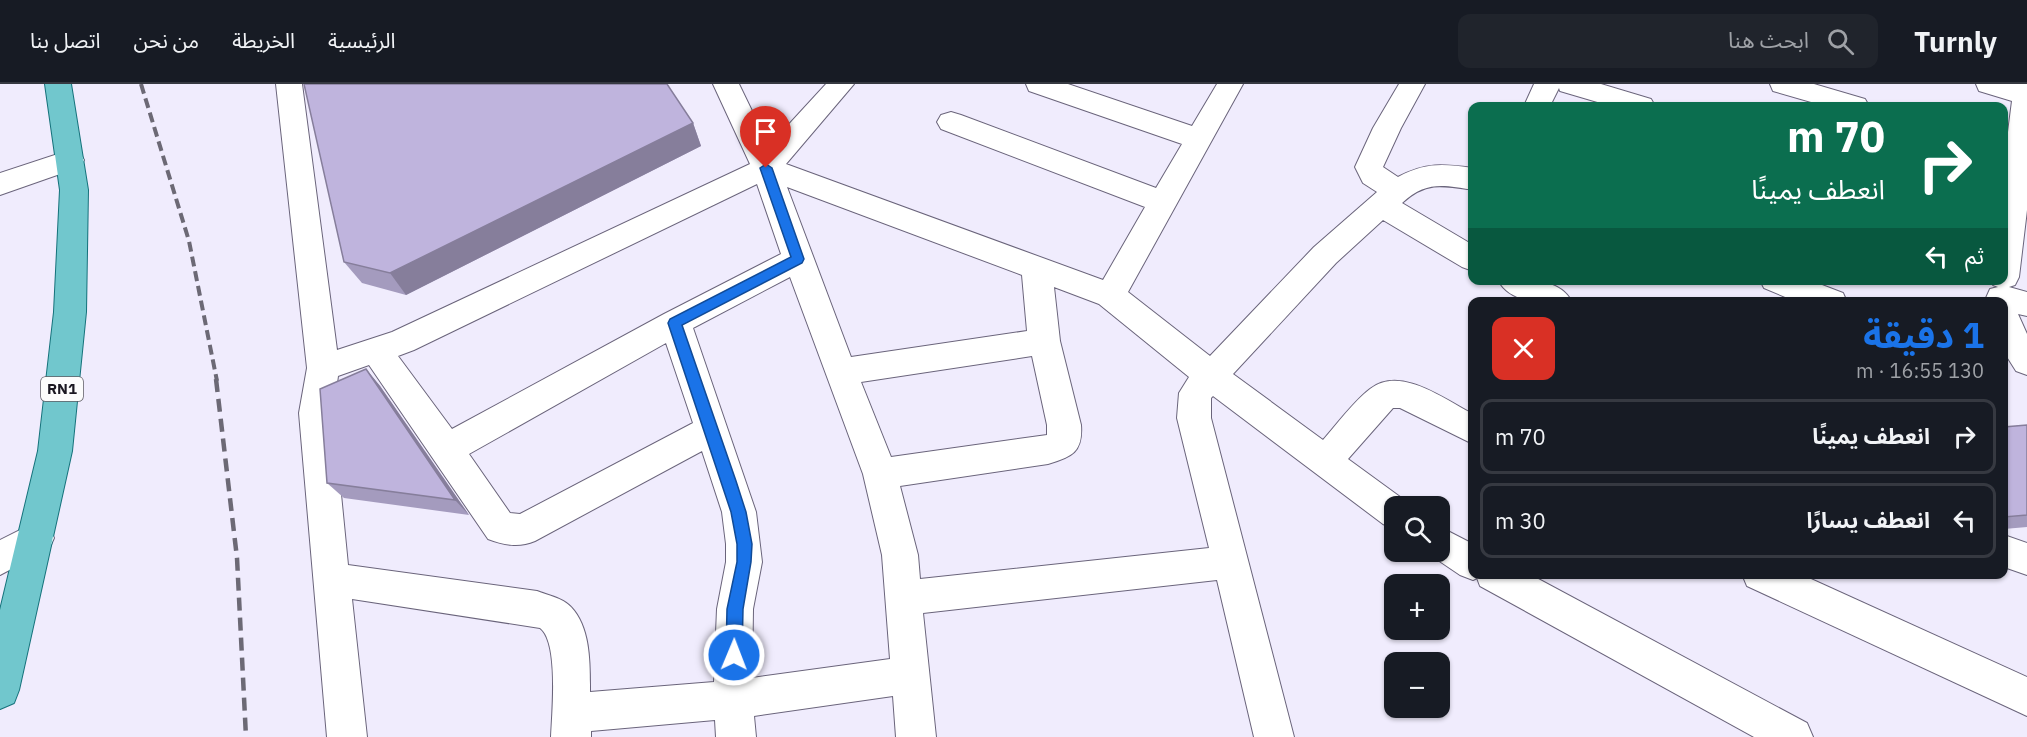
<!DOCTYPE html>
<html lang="ar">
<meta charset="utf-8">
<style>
body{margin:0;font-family:"IBM Plex Sans","Noto Sans Arabic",sans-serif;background:#20242c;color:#f1f3f6;direction:rtl;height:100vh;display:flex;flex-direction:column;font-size:22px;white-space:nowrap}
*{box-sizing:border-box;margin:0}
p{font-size:20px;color:#9ea1a6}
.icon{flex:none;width:33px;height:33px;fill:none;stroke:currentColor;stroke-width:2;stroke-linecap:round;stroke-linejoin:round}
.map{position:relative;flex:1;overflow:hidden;direction:ltr}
.drawer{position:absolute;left:1468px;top:213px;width:540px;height:282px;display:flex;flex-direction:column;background:#171b24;border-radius:12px;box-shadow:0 2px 4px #0004;direction:rtl}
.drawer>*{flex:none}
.hud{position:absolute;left:1468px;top:18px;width:540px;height:183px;border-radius:12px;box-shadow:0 2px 4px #0004;direction:rtl;background:#0b6e4f;color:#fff;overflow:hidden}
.tools{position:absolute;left:1384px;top:412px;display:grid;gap:12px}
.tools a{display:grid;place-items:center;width:66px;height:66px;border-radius:12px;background:#171b24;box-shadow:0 2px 4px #0004;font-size:30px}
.pin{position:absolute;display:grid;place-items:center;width:51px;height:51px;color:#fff;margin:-62px -26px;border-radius:50% 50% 50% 0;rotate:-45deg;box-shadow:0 0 6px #0007}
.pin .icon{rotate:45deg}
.me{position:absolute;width:66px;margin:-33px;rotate:1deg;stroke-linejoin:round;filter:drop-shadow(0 0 4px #0008)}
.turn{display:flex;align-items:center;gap:21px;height:126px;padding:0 24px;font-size:27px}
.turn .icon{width:78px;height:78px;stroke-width:2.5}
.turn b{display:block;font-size:42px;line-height:51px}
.then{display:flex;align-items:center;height:57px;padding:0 24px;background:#0003;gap:12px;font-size:22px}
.round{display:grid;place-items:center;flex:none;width:63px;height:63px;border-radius:12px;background:#20242c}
.overview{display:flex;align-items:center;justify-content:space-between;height:102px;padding:0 24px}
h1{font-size:36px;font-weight:700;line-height:45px;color:#1a73e8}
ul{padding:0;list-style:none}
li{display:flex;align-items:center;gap:18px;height:75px;margin:0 12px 9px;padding:0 12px;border:3px solid #363941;border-radius:12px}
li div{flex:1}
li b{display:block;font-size:22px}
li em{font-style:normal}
header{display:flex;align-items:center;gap:36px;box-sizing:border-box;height:84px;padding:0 30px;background:#171b24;border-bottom:2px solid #363941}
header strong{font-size:28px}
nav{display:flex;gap:33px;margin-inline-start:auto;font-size:21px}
.search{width:420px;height:54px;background:#20242c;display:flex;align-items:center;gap:15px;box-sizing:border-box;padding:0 21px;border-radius:12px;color:#9ea1a6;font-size:22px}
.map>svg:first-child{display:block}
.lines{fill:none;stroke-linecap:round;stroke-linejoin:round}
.minor-casing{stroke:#6a647b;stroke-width:2}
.major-casing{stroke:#15727b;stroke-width:2}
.minor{fill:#fff;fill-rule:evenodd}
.major{fill:#71c7cd;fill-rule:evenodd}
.rail-far1{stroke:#6c6975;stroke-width:4;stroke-dasharray:10 5;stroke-linecap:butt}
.rail{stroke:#6c6975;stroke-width:4.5;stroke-dasharray:13 7;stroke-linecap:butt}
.wall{fill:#a49bbe}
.shaded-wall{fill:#867e9b}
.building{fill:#bfb4dd;stroke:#867e9b;stroke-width:1.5}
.route{fill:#1a73e8;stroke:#114b97;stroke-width:1.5}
.labels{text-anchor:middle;stroke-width:4.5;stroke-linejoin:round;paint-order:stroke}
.shield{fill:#fcfcfc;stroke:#5e5c63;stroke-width:1.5}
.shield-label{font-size:15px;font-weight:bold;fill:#1b1822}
</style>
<header>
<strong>Turnly</strong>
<div class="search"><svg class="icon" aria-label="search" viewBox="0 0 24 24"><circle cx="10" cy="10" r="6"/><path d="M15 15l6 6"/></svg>ابحث هنا</div>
<nav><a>الرئيسية</a><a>الخريطة</a><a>من نحن</a><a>اتصل بنا</a></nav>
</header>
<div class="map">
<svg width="2027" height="653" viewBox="0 0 2027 653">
<rect width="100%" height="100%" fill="#f0ecfd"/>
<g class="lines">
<g class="minor-casing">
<g id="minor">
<path d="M276 0H302L337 266 392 248 750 80 713 0H739L769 62 826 0H854L786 80 1103 196 1145 123 941 45 937 38 941 31 951 28 961 31 1156 104 1182 60 1029 7 1026 0H1068L1192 42 1217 0H1243L1128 208 1210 272 1314 163 1377 108 1363 99 1355 83 1373 44 1399 0H1425L1401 44 1383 83 1398 93C1426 78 1443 80 1473 84V106C1443 101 1426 97 1402 119L1473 161V187L1462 183 1383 136 1336 179 1233 290 1323 356C1337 340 1354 317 1370 305 1401 281 1445 316 1473 330V360L1400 324H1393L1348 375 1407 418 1410 423H1395V445L1383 440 1213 312 1211 314V334L1294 653H1254L1217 496 923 529 936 653H896L893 612 754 632 756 653H716L715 636 591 647V653H551C552 629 559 558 540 544L352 515 367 653H327L299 329 307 284ZM757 100 781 170 664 230 452 345 398 272 414 266ZM787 103 1022 191 1027 247 851 273ZM790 193 863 390 882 471 890 575 752 594 753 525 762 478 756 428 693 244ZM1054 203 1099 220 1189 293 1179 309 1177 334 1209 464 920 495 918 471 900 402 1048 380C1072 373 1083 368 1081 341L1060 257ZM666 259 693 339 520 430 510 429 469 370ZM1032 272 1047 341V351L891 373 861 298ZM369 281 488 455C504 461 519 464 535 457L702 367 722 428 726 460V478L717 525 714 598 590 608C590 581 591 544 571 523 563 514 547 511 537 507L348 481 333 329 338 292Z"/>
<path d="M1534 0H1601L1651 15 1655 22H1611L1560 7 1559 4 1550 22H1524Z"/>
<path d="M1770 0H1814L1865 15 1869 22H1825L1773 7Z"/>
<path d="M1976 0H2027V126L2019 193 2015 201 2009 203 2027 208V232L2018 230 2027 250V291L2016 287 2004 268V218H1987L1986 214 1990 205 1998 203 1993 201 1991 196H2004V79L2012 17 1979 7Z"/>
<path d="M70 66 80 69 84 76 80 83 0 111V89Z"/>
<path d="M1498 196C1523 196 1559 192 1572 218 1547 218 1512 222 1498 196Z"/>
<path d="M1760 196H1809L1843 209 1847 218H1797L1764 204Z"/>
<path d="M36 438 49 443 54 454 49 465 0 491V456Z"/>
<path d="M1440 443 1473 460V490H1529L1807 639 1813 653H1754L1480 502 1477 494 1473 496 1460 491 1426 468H1440Z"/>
<path d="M2004 451 2027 459V491L2004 483Z"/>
<path d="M1742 490H1800L2027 593V632L1747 502Z"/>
</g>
</g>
<g class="major-casing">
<path id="major" d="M45 0H71L88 106 86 228 72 367 19 606 14 619 0 625V526L38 367 54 228 60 106Z"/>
</g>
<use href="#minor" class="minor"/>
<use href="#major" class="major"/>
<path class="rail-far1" d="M141 0 189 157 217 297"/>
<path class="rail" d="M216 295 237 474 246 653"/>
</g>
<g class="wall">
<path d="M693 39 701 62 406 211 362 199 344 178Z"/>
<path d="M366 285 380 302 469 431 344 414 327 399Z"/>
<path d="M2027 341V443L2004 445V343Z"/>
</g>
<g class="shaded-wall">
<path d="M693 39 701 62 406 211 390 189Z"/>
<path d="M366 285 380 302 469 431 455 416Z"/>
</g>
<g class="building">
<path d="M304 0H667L693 39 390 189 344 178Z"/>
<path d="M366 285 455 416 327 399 320 305Z"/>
<path d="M2027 341V431L2004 433V343Z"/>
</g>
<path class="route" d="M766 80 772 84 804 175 802 179 682 241 736 397 746 428 752 460 751 478 743 525 742 571 739 576 734 578 728 576 726 571 727 525 737 478V460L731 428 668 239 670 235 791 173 760 84Z"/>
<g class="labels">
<rect class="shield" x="41" y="293" width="42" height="24" rx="4.5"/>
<g class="shield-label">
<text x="62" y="310">RN1</text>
</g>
</g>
</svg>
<div class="tools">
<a><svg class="icon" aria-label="search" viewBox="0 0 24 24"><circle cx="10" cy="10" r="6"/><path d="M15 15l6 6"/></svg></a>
<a>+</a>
<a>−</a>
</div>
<div class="pin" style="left:766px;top:84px;background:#d93025"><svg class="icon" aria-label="arrive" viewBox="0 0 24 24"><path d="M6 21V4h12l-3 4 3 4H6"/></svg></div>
<svg class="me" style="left:734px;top:571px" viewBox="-20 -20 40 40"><circle r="17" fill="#1a73e8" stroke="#fff" stroke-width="3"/><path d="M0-11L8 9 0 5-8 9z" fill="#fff"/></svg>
<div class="hud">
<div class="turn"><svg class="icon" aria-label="right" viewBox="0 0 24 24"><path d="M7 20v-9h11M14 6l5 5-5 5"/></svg><div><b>70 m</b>انعطف يمينًا</div></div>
<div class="then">ثم<svg class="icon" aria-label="left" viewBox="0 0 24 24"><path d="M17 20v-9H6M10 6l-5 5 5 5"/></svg></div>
</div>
<section class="drawer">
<div class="overview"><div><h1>1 دقيقة</h1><p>130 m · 16:55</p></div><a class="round" style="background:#d93025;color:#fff"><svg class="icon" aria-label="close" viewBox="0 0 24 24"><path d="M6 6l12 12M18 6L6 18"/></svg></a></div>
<ul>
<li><svg class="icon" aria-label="right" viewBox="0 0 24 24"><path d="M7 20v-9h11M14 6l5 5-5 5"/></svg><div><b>انعطف يمينًا</b></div><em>70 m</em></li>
<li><svg class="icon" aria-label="left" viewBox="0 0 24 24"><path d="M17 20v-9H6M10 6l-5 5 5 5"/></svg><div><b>انعطف يسارًا</b></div><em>30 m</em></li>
</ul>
</section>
</div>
